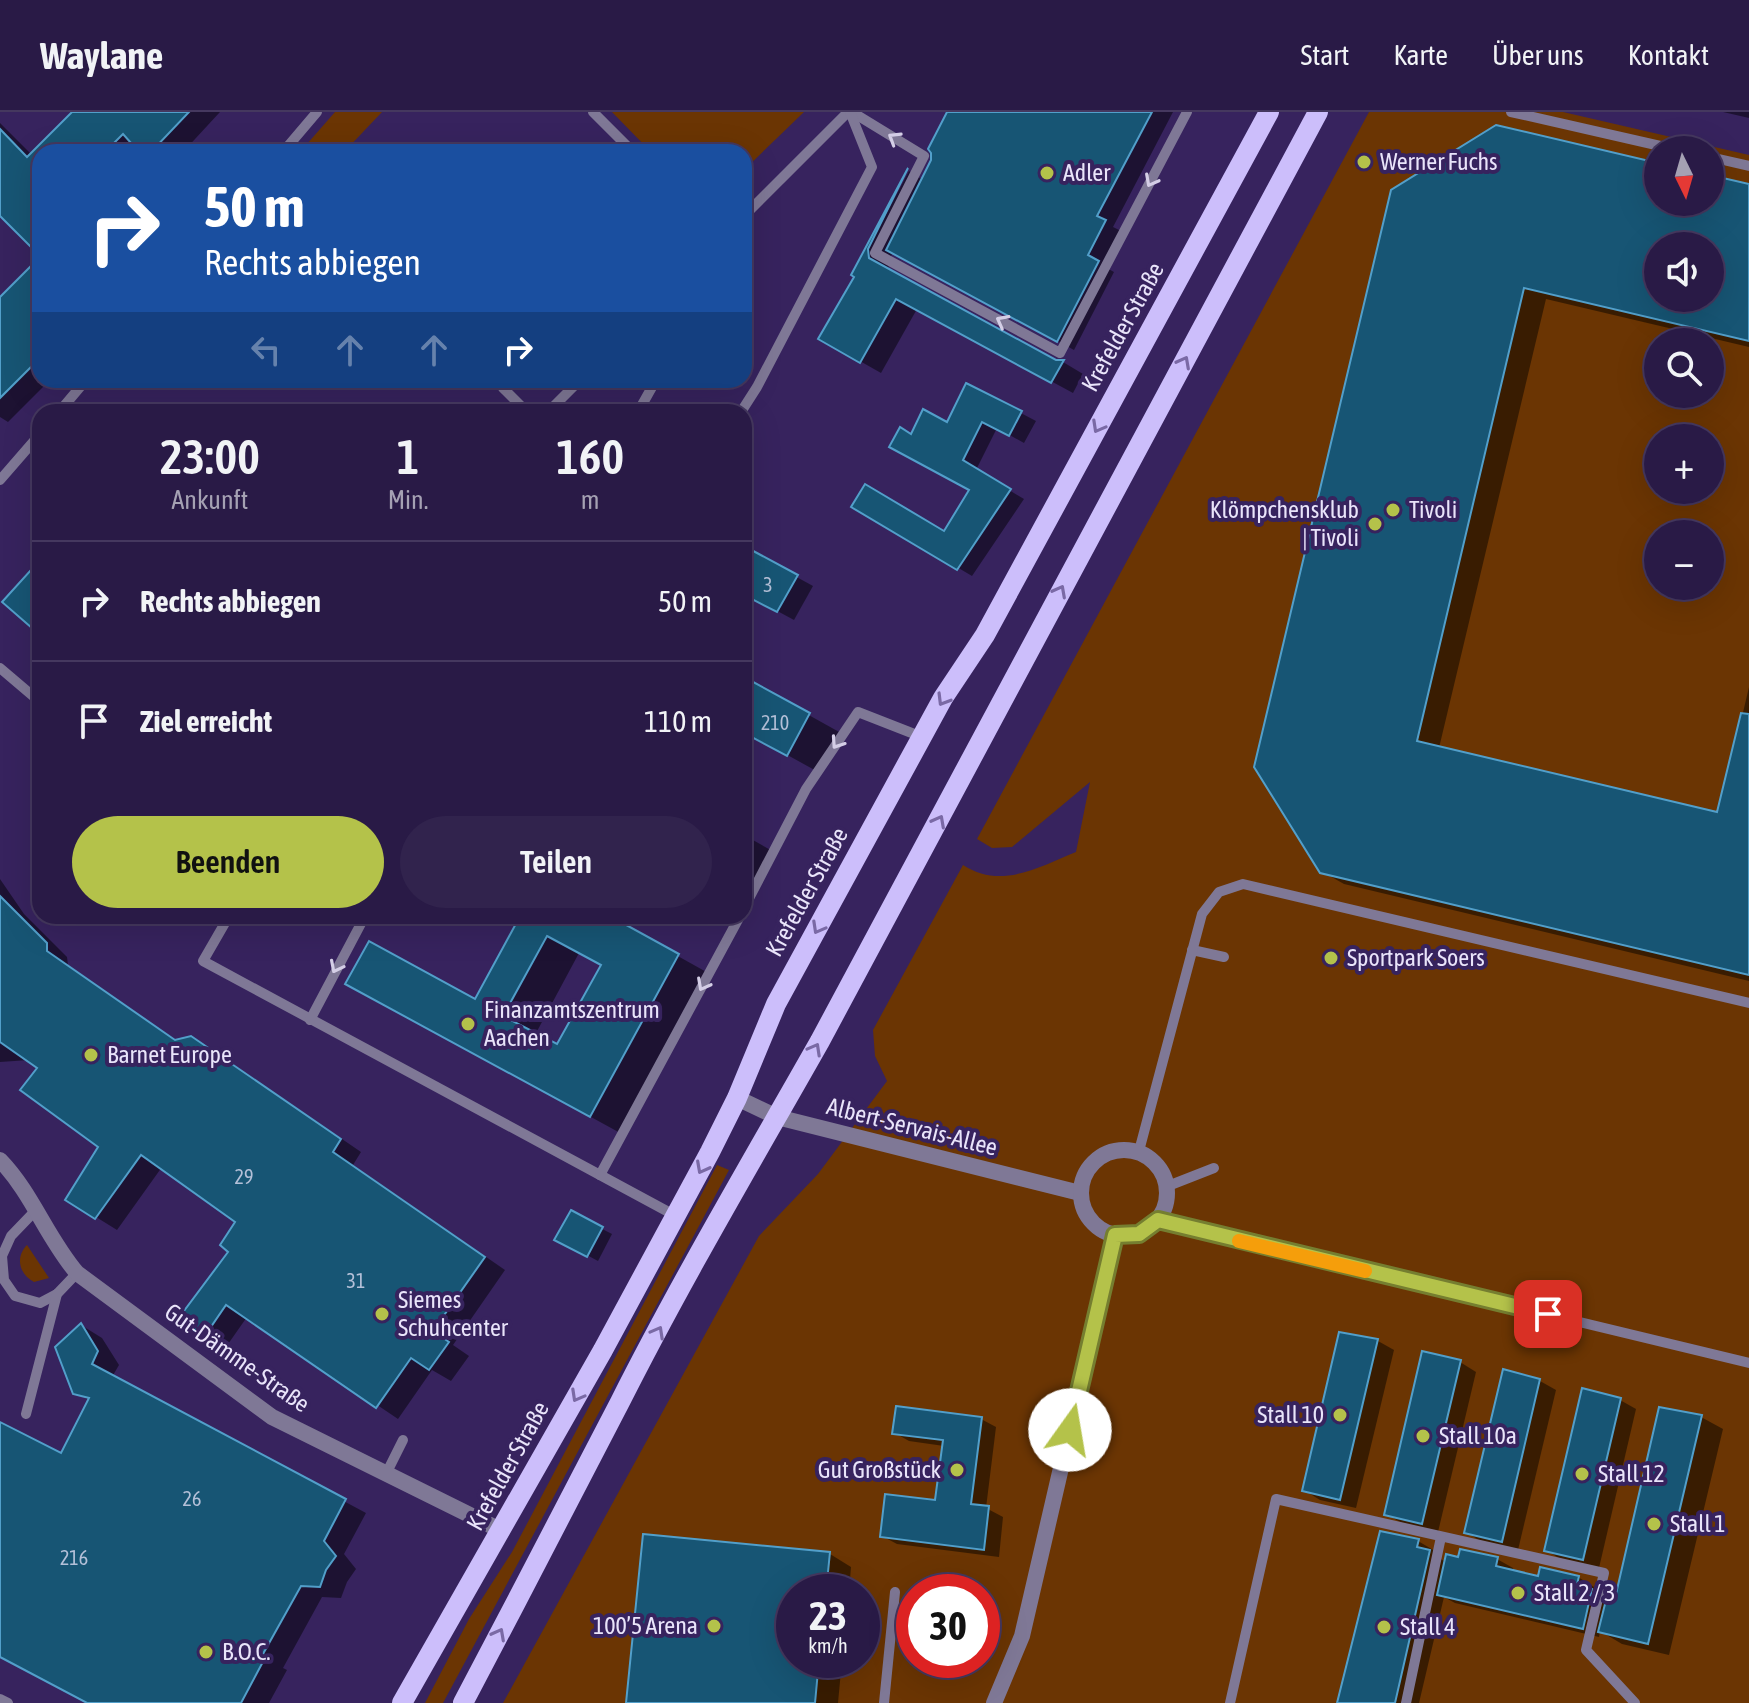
<!DOCTYPE html>
<html lang="de">
<meta charset="utf-8">
<style>
body{margin:0;font-family:"Asap Condensed",sans-serif;background:#31234d;color:#f1f3f6;height:100vh;display:flex;flex-direction:column;font-size:30px;white-space:nowrap}
*{box-sizing:border-box;margin:0}
p{font-size:26px;color:#a5a1b3}
.icon{flex:none;width:44px;height:44px;fill:none;stroke:currentColor;stroke-width:2;stroke-linecap:round;stroke-linejoin:round}
.map{position:relative;flex:1;overflow:hidden}
.side{position:absolute;left:32px;top:292px;width:720px;height:520px;display:flex;flex-direction:column;background:#291a46;border-radius:24px;box-shadow:0 8px 32px #0002,0 0 0 2px #45385f}
.side>*{flex:none}
.banner{position:absolute;left:32px;top:32px;width:720px;height:244px;border-radius:24px;box-shadow:0 8px 32px #0002,0 0 0 2px #45385f;background:#1a4fa0;color:#fff;overflow:hidden}
.needle{width:52px;rotate:175deg}
.fabs{position:absolute;left:1644px;top:24px;display:grid;gap:16px}
.fabs a{display:grid;place-items:center;width:80px;height:80px;border-radius:50%;background:#291a46;box-shadow:0 8px 32px #0002,0 0 0 2px #45385f;font-size:40px}
.speed{position:absolute;left:776px;top:1462px;display:flex;gap:16px;font-size:40px;font-weight:700;text-align:center}
.speed>*{display:grid;place-content:center;width:104px;height:104px;border-radius:50%;background:#291a46;box-shadow:0 8px 32px #0002,0 0 0 2px #45385f;line-height:1}
.speed small{font-size:20px;font-weight:400}
.speed .limit{border:12px solid #d22;background:#fff;color:#111}
.pin{position:absolute;display:grid;place-items:center;width:68px;height:68px;color:#fff;margin:-34px;border-radius:16px;box-shadow:0 4px 12px #0006}
.me{position:absolute;width:88px;margin:-44px;rotate:13deg;stroke-linejoin:round;filter:drop-shadow(0 0 6px #0008)}
.turn{display:flex;align-items:center;gap:28px;height:168px;padding:0 40px;font-size:36px}
.turn .icon{width:104px;height:104px;stroke-width:2.5}
.turn b{display:block;font-size:56px;line-height:68px}
.lanes{display:flex;align-items:center;height:76px;padding:0 40px;background:#0003;justify-content:center;gap:40px;direction:ltr}
.lanes .off{opacity:.35}
.eta{display:flex;justify-content:space-evenly;align-items:center;height:136px;text-align:center}
.eta b{font-size:48px;font-weight:600;line-height:56px}
.cta{display:flex;gap:16px;margin-top:auto;padding:16px 40px}
.cta a{flex:1;height:92px;border-radius:48px;background:#b4c24a;color:#111;font-size:32px;font-weight:600;line-height:92px;text-align:center}
.cta a+a{background:#31234d;color:#f1f3f6}
ul{padding:0;list-style:none}
li{display:flex;align-items:center;gap:24px;height:120px;padding:0 40px;border-top:2px solid #45385f}
li div{flex:1}
li b{display:block;font-size:30px}
li em{font-style:normal}
header{display:flex;align-items:center;gap:48px;box-sizing:border-box;height:112px;padding:0 40px;background:#291a46;border-bottom:2px solid #45385f}
header strong{font-size:38px}
nav{display:flex;gap:44px;margin-inline-start:auto;font-size:28px}
.map>svg:first-child{display:block}
.green{fill:#6b3503;fill-rule:evenodd}
.shadow{fill:#0007;fill-rule:evenodd}
.building{fill:#175574;stroke:#529fca;stroke-width:2;fill-rule:evenodd}
.lines{fill:none;stroke-linecap:round;stroke-linejoin:round}
.service{stroke:#7f7896;stroke-width:10}
.minor{stroke:#7f7896;stroke-width:16}
.primary{stroke:#ccbefb;stroke-width:20}
.oneway{stroke:#d4cee6}
.oneway2{stroke:#7a69a5}
.route-casing{stroke:#757e30;stroke-width:20}
.route{stroke:#b4c24a;stroke-width:14}
.slow{stroke:#f59e0b;stroke-width:14}
.poi-dot{fill:#b4c24a;stroke:#37235e;stroke-width:3}
.labels{text-anchor:middle;stroke-width:8;stroke-linejoin:round;paint-order:stroke}
.number-label{font-size:20px;fill:#b4c0d8}
.poi-label{font-size:24px;fill:#e9e4fa;stroke:#37235e;text-anchor:start}
.street-label{font-size:24px;fill:#e9e4fa;stroke:#37235e}
</style>
<header>
<strong>Waylane</strong>
<nav><a>Start</a><a>Karte</a><a>Über uns</a><a>Kontakt</a></nav>
</header>
<div class="map">
<svg width="1749" height="1591" viewBox="0 0 1749 1591">
<rect width="100%" height="100%" fill="#37235e"/>
<g class="green">
<path d="M335 0H382L344 40 334 32 325 40H300Z"/>
<path d="M612 0H804L744 58V40H651Z"/>
<path d="M1369 0H1563L1749 43V1591H503L759 1124 818 1062 887 969 875 944 873 918 963 753C1001 778 1039 755 1076 740L1090 670 1012 735 992 736 977 727ZM1658 38H1710V90H1658ZM1658 134H1710V186H1658ZM1658 230H1710V282H1658ZM1658 326H1710V378H1658ZM1658 422H1710V474H1658ZM794 1480H862V1548H794ZM914 1480H982V1548H914Z"/>
<path d="M717 1053 729 1058 443 1591H425L469 1507 512 1440Z"/>
<path d="M27 1133 49 1166 34 1170C19 1162 15 1145 27 1133Z"/>
</g>
<g class="shadow">
<path d="M75 0H220L183 40H142L140 38 138 40H40V141L0 102V11L32 43Z"/>
<path d="M950 0H1173L1113 115 1121 119 1103 154 1114 160 1074 238 893 140 888 150 889 159 1056 250H1063L1083 262 1073 281 917 197 881 261 821 227 856 164 854 163 909 59 923 68 933 48Z"/>
<path d="M1723 0H1749V6Z"/>
<path d="M1658 53V90H1710V65L1749 75V235L1546 187 1439 636 1719 702 1749 575V869L1344 772 1321 759 1393 80ZM1658 134H1710V186H1658Z"/>
<path d="M40 148V268H50L8 310 0 305V188Z"/>
<path d="M967 273 1036 309 1024 331 997 316 976 358 1024 387 972 464 854 394 944 421 972 378 912 324 948 313Z"/>
<path d="M744 436 813 474 794 508 744 481Z"/>
<path d="M744 567 841 621 820 661 744 619Z"/>
<path d="M744 723 776 741 754 781 744 776Z"/>
<path d="M0 767 24 802 67 845 68 853 177 929 190 926 212 938 361 1040 353 1053 505 1158 453 1233 469 1244 451 1269 432 1258 398 1307 247 1205 226 1235 205 1223 238 1109 162 1055 117 1118 67 1087 100 1035 39 955 29 948 0 950Z"/>
<path d="M509 804H606L710 862 622 1022 379 889H476L519 810ZM579 841 603 853 558 935 535 923Z"/>
<path d="M571 1101 612 1122 598 1149 557 1127Z"/>
<path d="M81 1213 102 1226 119 1253 112 1265 366 1401 344 1442 356 1457 347 1470 341 1486 322 1485 283 1556 287 1558 269 1591H89L0 1544V1322L62 1344 90 1289 75 1280Z"/>
<path d="M1340 1222 1378 1229 1394 1238 1356 1396 1320 1388 1304 1378Z"/>
<path d="M1460 1250 1476 1260 1438 1420 1402 1411 1386 1402Z"/>
<path d="M1504 1260 1540 1269 1556 1278 1518 1438 1482 1430 1466 1420Z"/>
<path d="M1620 1288 1636 1297 1599 1456 1562 1448 1546 1438Z"/>
<path d="M1701 1305 1723 1317 1669 1543 1622 1532 1600 1519 1599 1525 1455 1491 1444 1485 1419 1591H1339L1418 1429 1440 1442 1439 1446 1446 1450 1497 1447 1513 1456V1460L1539 1466 1578 1465 1594 1475 1593 1480 1608 1488 1617 1485Z"/>
<path d="M981 1307 996 1315 986 1396 1003 1405 999 1445 897 1432 882 1424 937 1390 944 1334 909 1329 895 1321Z"/>
<path d="M830 1442 851 1455 849 1480H794V1548H842L838 1591H628Z"/>
</g>
<g class="building">
<path d="M72 0H189L151 40H139L123 22 105 40H40V144L0 104V17L27 45Z"/>
<path d="M947 0H1152L1097 104 1106 108 1088 143 1099 149 1057 230 886 138 931 48V41L928 37Z"/>
<path d="M1496 13 1658 51V90H1710V63L1749 72V229L1524 176 1417 629 1717 700 1741 601 1749 602V863L1320 761 1254 655 1391 78ZM1658 134H1710V186H1658Z"/>
<path d="M908 56 868 137 869 146 1056 248H1064L1051 271 896 187 860 251 818 227 854 165 851 163Z"/>
<path d="M40 145V246L0 286V185Z"/>
<path d="M966 271 1022 299 1009 324 982 310 963 348 1011 377 957 458 851 395 865 372 944 419 969 378 889 335 900 315 911 322 923 297 947 310Z"/>
<path d="M744 434 798 463 777 500 744 483Z"/>
<path d="M40 448V523L2 490Z"/>
<path d="M744 565 810 601 787 644 744 621Z"/>
<path d="M0 784 47 831V839L175 928 191 924 341 1027 333 1040 485 1145 433 1219 449 1230 429 1258 411 1246 376 1296 226 1193 204 1225 178 1207 228 1140 220 1133 235 1110 141 1043 95 1107 65 1088 98 1035 20 978 37 956 0 930Z"/>
<path d="M510 804H610L679 842 590 1005 345 872 369 829 475 887 518 808ZM547 824 601 853 557 932 503 904Z"/>
<path d="M571 1098 603 1115 587 1145 554 1128Z"/>
<path d="M81 1211 98 1239 92 1252 346 1387 324 1429 336 1444 326 1458 320 1475 301 1474 263 1542 266 1544 241 1591H87L0 1545V1310L61 1341 89 1286 73 1282 55 1235Z"/>
<path d="M1339 1220 1378 1227 1340 1388 1302 1379Z"/>
<path d="M1422 1239 1461 1248 1422 1412 1384 1403Z"/>
<path d="M1503 1257 1540 1267 1502 1430 1464 1421Z"/>
<path d="M1582 1276 1621 1286 1583 1448 1544 1439Z"/>
<path d="M896 1294 982 1305 971 1392 989 1394 984 1438 880 1425 885 1382 935 1388 943 1328 892 1322Z"/>
<path d="M1659 1295 1702 1303 1648 1532 1598 1520 1608 1480 1616 1482Z"/>
<path d="M1380 1419 1419 1427 1417 1435 1430 1438 1395 1591H1337Z"/>
<path d="M643 1422 830 1440 826 1480H794V1548H819L815 1591H626Z"/>
<path d="M1460 1437 1498 1445 1496 1454 1538 1464 1540 1455 1579 1464 1577 1473 1592 1477 1583 1517 1437 1483 1446 1442 1458 1445Z"/>
</g>
<g class="lines">
<g class="service">
<path d="M593 0 633 40"/>
<path d="M852 0 924 44 875 141 1060 241 1187 0"/>
<path d="M1511 0 1678 38"/>
<path d="M283 40 317 0"/>
<path d="M1710 45 1749 54"/>
<path d="M744 104 848 0"/>
<path d="M503 276 527 300"/>
<path d="M59 300 86 268"/>
<path d="M548 300 580 268"/>
<path d="M638 300 656 268"/>
<path d="M741 300 757 275 872 55 850 0"/>
<path d="M0 368 40 322"/>
<path d="M744 394 749 397"/>
<path d="M0 556 40 590"/>
<path d="M744 796 806 677 858 600 922 625"/>
<path d="M229 804 203 849 600 1063"/>
<path d="M1192 838 1224 845"/>
<path d="M310 908 365 804"/>
<path d="M1139 1039 1202 802 1219 780 1243 772 1749 891"/>
<path d="M1168 1074 1214 1056"/>
<path d="M36 1098 11 1124 2 1144 4 1168 15 1184 40 1191 57 1182"/>
<path d="M676 1104 600 1063 740 804"/>
<path d="M1158 1108 1749 1251"/>
<path d="M26 1302 57 1182 77 1161"/>
<path d="M386 1362 403 1328"/>
<path d="M0 1587 8 1591"/>
<path d="M884 1591 895 1480"/>
<path d="M1230 1591 1276 1387 1604 1461 1586 1538 1635 1591"/>
<path d="M1406 1591 1441 1425"/>
</g>
<g class="minor">
<path d="M737 986 777 1005 1080 1081"/>
<circle cx="1124" cy="1081" r="43"/>
<path d="M0 1048C32 1081 47 1126 77 1161L272 1305 502 1419"/>
<path d="M994 1591 1022 1524 1115 1123"/>
</g>
<g class="primary">
<path d="M402 1591 603 1238 710 1040 737 986 776 892 943 586 985 523 1269 0"/>
<path d="M463 1591C516 1491 568 1390 620 1290 682 1167 752 1049 820 929L1318 0"/>
</g>
</g>
<defs><path id="oneway-chevron" d="M-2-3.5L2.5 0L-2 3.5" fill="none" stroke-width="1.6" stroke-linecap="round" stroke-linejoin="round" transform="scale(2)"/></defs>
<g class="oneway">
<use href="#oneway-chevron" transform="translate(894 26) rotate(-148)"/>
<use href="#oneway-chevron" transform="translate(1151 69) rotate(118)"/>
<use href="#oneway-chevron" transform="translate(1002 209) rotate(-152)"/>
<use href="#oneway-chevron" transform="translate(837 631) rotate(124)"/>
<use href="#oneway-chevron" transform="translate(336 855) rotate(117)"/>
<use href="#oneway-chevron" transform="translate(703 873) rotate(118)"/>
</g>
<g class="oneway2">
<use href="#oneway-chevron" transform="translate(1184 250) rotate(-62)"/>
<use href="#oneway-chevron" transform="translate(1098 315) rotate(119)"/>
<use href="#oneway-chevron" transform="translate(1060 479) rotate(-62)"/>
<use href="#oneway-chevron" transform="translate(943 588) rotate(121)"/>
<use href="#oneway-chevron" transform="translate(939 709) rotate(-62)"/>
<use href="#oneway-chevron" transform="translate(818 816) rotate(119)"/>
<use href="#oneway-chevron" transform="translate(815 937) rotate(-61)"/>
<use href="#oneway-chevron" transform="translate(702 1056) rotate(118)"/>
<use href="#oneway-chevron" transform="translate(658 1220) rotate(-61)"/>
<use href="#oneway-chevron" transform="translate(577 1284) rotate(119)"/>
<use href="#oneway-chevron" transform="translate(499 1522) rotate(-62)"/>
</g>
<g class="lines">
<g class="route-casing">
<path id="route" d="M1070 1318 1115 1123 1139 1122 1158 1108 1548 1202"/>
</g>
<use href="#route" class="route"/>
<path class="slow" d="M1239 1129 1365 1159"/>
</g>
<g class="poi-dot">
<circle cx="1364" cy="50" r="8"/>
<circle cx="1047" cy="61" r="8"/>
<circle cx="1393" cy="398" r="8"/>
<circle cx="1375" cy="412" r="8"/>
<circle cx="1331" cy="846" r="8"/>
<circle cx="468" cy="912" r="8"/>
<circle cx="91" cy="943" r="8"/>
<circle cx="382" cy="1202" r="8"/>
<circle cx="1340" cy="1303" r="8"/>
<circle cx="1423" cy="1324" r="8"/>
<circle cx="957" cy="1358" r="8"/>
<circle cx="1582" cy="1362" r="8"/>
<circle cx="1654" cy="1412" r="8"/>
<circle cx="1518" cy="1481" r="8"/>
<circle cx="714" cy="1514" r="8"/>
<circle cx="1384" cy="1515" r="8"/>
<circle cx="206" cy="1540" r="8"/>
</g>
<g class="labels">
<g class="number-label">
<text x="768" y="480">3</text>
<text x="775" y="618">210</text>
<text x="244" y="1072">29</text>
<text x="356" y="1176">31</text>
<text x="192" y="1394">26</text>
<text x="74" y="1453">216</text>
</g>
<g class="poi-label">
<text x="1380" y="58">Werner Fuchs</text>
<text x="1063" y="69">Adler</text>
<text x="1359" y="406" text-anchor="end">Klömpchensklub<tspan x="1359" dy="28">| Tivoli</tspan></text>
<text x="1409" y="406">Tivoli</text>
<text x="1347" y="854">Sportpark Soers</text>
<text x="484" y="906">Finanzamtszentrum<tspan x="484" dy="28">Aachen</tspan></text>
<text x="107" y="951">Barnet Europe</text>
<text x="398" y="1196">Siemes<tspan x="398" dy="28">Schuhcenter</tspan></text>
<text x="1324" y="1311" text-anchor="end">Stall 10</text>
<text x="1439" y="1332">Stall 10a</text>
<text x="941" y="1366" text-anchor="end">Gut Großstück</text>
<text x="1598" y="1370">Stall 12</text>
<text x="1670" y="1420">Stall 1</text>
<text x="1534" y="1489">Stall 2 / 3</text>
<text x="698" y="1522" text-anchor="end">100’5 Arena</text>
<text x="1400" y="1523">Stall 4</text>
<text x="222" y="1548">B.O.C.</text>
</g>
<g class="street-label">
<text transform="translate(1123 215) rotate(-61)" y="8">Krefelder Straße</text>
<text transform="translate(807 780) rotate(-61)" y="8">Krefelder Straße</text>
<text transform="translate(912 1015) rotate(14)" y="8">Albert-Servais-Allee</text>
<text transform="translate(237 1246) rotate(35)" y="8">Gut-Dämme-Straße</text>
<text transform="translate(508 1354) rotate(-61)" y="8">Krefelder Straße</text>
</g>
</g>
</svg>
<div class="fabs">
<a><svg class="needle" viewBox="-14 -14 28 28"><path d="M0-13l5 13h-10z" fill="#e53935"/><path d="M0 13l5-13h-10z" fill="#a5a1b3"/></svg></a>
<a><svg class="icon" aria-label="sound" viewBox="0 0 24 24"><path d="M4 9h4l5-4v14l-5-4H4zM17 9q2 3 0 6"/></svg></a>
<a><svg class="icon" aria-label="search" viewBox="0 0 24 24"><circle cx="10" cy="10" r="6"/><path d="M15 15l6 6"/></svg></a>
<a>+</a>
<a>−</a>
</div>
<div class="speed"><div>23<small>km/h</small></div><div class="limit">30</div></div>
<div class="pin" style="left:1548px;top:1202px;background:#d93025"><svg class="icon" aria-label="arrive" viewBox="0 0 24 24"><path d="M6 21V4h12l-3 4 3 4H6"/></svg></div>
<svg class="me" style="left:1070px;top:1318px" viewBox="-20 -20 40 40"><circle r="19" fill="#fff"/><path d="M0-13L10 11 0 6-10 11z" fill="#b4c24a"/></svg>
<div class="banner">
<div class="turn"><svg class="icon" aria-label="right" viewBox="0 0 24 24"><path d="M7 20v-9h11M14 6l5 5-5 5"/></svg><div><b>50 m</b>Rechts abbiegen</div></div>
<div class="lanes"><svg class="icon off" aria-label="left" viewBox="0 0 24 24"><path d="M17 20v-9H6M10 6l-5 5 5 5"/></svg><svg class="icon off" aria-label="ahead" viewBox="0 0 24 24"><path d="M12 20V5M6 11l6-6 6 6"/></svg><svg class="icon off" aria-label="ahead" viewBox="0 0 24 24"><path d="M12 20V5M6 11l6-6 6 6"/></svg><svg class="icon" aria-label="right" viewBox="0 0 24 24"><path d="M7 20v-9h11M14 6l5 5-5 5"/></svg></div>
</div>
<section class="side">
<div class="eta">
<div><b>23:00</b><p>Ankunft</p></div>
<div><b>1</b><p>Min.</p></div>
<div><b>160</b><p>m</p></div>
</div>
<ul>
<li><svg class="icon" aria-label="right" viewBox="0 0 24 24"><path d="M7 20v-9h11M14 6l5 5-5 5"/></svg><div><b>Rechts abbiegen</b></div><em>50 m</em></li>
<li><svg class="icon" aria-label="arrive" viewBox="0 0 24 24"><path d="M6 21V4h12l-3 4 3 4H6"/></svg><div><b>Ziel erreicht</b></div><em>110 m</em></li>
</ul>
<div class="cta"><a>Beenden</a><a>Teilen</a></div>
</section>
</div>
